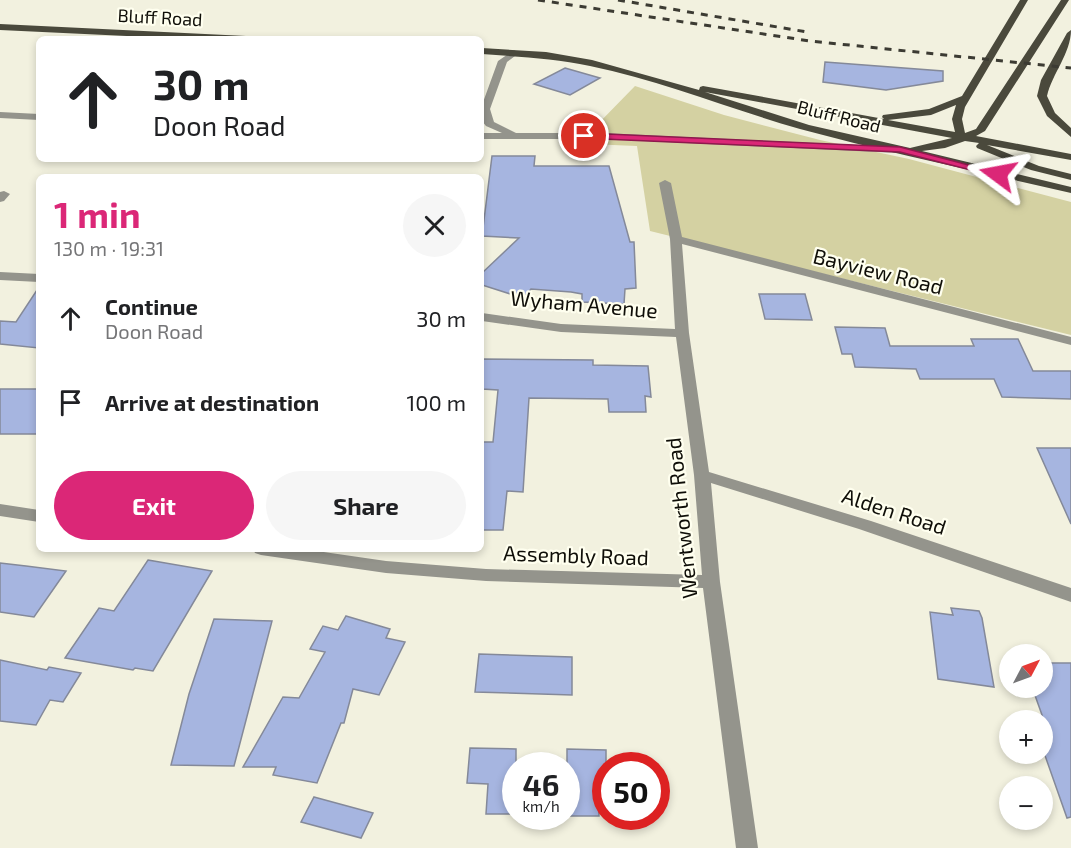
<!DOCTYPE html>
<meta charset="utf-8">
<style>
body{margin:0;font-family:"Exo 2",sans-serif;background:#f6f6f6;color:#202124;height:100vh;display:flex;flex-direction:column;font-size:22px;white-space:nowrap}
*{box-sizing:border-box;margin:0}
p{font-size:20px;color:#757577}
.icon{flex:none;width:33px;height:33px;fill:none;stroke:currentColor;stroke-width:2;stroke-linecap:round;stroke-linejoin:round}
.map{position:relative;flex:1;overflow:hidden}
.panel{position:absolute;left:36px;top:174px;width:448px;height:378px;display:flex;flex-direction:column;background:#fff;border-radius:9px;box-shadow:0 3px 9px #0003}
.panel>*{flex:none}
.banner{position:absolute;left:36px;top:36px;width:448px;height:126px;border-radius:9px;box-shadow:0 3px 9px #0003;background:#fff;color:#202124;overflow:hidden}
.needle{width:39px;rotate:49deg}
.tools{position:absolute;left:999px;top:644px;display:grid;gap:12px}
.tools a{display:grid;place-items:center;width:54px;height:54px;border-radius:50%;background:#fff;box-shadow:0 3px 9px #0003;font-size:30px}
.speed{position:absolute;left:502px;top:752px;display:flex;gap:12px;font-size:30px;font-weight:700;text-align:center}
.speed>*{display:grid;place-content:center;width:78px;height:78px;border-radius:50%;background:#fff;box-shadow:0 3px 9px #0003;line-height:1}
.speed small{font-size:15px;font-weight:400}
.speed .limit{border:9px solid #d22;background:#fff;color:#111}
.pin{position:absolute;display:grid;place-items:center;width:51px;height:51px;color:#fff;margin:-26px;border:3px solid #fff;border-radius:50%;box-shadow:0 2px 6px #0007}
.me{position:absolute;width:66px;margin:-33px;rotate:283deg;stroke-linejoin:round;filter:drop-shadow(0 0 4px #0008)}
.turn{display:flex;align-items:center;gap:21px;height:126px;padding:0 18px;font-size:27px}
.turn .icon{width:78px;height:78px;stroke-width:2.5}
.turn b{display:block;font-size:42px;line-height:51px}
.round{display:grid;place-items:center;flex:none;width:63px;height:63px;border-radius:32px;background:#f6f6f6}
.summary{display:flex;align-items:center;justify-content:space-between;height:102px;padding:0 18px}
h1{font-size:36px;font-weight:700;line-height:45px;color:#db2777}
.primary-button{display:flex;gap:12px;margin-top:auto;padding:12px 18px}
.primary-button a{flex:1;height:69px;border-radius:36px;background:#db2777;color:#fff;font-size:24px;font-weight:700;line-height:69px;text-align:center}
.primary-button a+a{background:#f6f6f6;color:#202124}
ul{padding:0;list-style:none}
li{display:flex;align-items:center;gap:18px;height:84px;padding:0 18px}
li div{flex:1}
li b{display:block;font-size:22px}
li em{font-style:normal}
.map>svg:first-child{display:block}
.green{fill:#d4d1a2}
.building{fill:#a6b5e0;stroke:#848999;stroke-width:1.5}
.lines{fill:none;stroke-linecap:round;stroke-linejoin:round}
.minor{fill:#94948c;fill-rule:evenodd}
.major{fill:#4a493c;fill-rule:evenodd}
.rail{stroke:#3c3b33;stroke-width:3;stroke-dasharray:7 7;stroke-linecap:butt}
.route{fill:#db2777;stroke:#8e194d;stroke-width:1.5}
.labels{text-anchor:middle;stroke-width:4.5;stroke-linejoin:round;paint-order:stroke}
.far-street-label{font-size:18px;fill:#0f0e08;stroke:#ffffef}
.street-label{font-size:21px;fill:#0f0e08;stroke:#ffffef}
</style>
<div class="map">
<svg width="1071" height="848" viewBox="0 0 1071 848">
<rect width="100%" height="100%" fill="#f2f1df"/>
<path class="green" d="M635 86 724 115 820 140 909 159 1071 202V335L650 231 637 146 588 144 593 129Z"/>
<g class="building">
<path d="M825 62 943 71V81L886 90 823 82Z"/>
<path d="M565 68 600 78 570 95 534 84Z"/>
<path d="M492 156H535L534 166H609L630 242H634L636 288 625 289 624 304 582 302V294L571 292 531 289 523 298 482 285V273L519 238 482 236Z"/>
<path d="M39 287V348L0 344V321L16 322Z"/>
<path d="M759 294H805L812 320 765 319Z"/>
<path d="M835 327 885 328 890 346H974L971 339H1018L1033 371H1071V399L1002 397 994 379H920L916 369 855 367 852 354H842Z"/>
<path d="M482 359 593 360V365L648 366 651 397 645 396 646 412H609L608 399 529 398 523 492 507 491 503 530H482V442H493L498 390 482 389Z"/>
<rect x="0" y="389" width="39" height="45"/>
<path d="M1037 448H1071V524Z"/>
<path d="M148 560 212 571 153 671 135 668 133 670 65 658 99 608 114 611Z"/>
<path d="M0 563 26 566 66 571 34 617 0 612Z"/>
<path d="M951 608 979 611 982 618 994 687 938 679 930 612 953 615Z"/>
<path d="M346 616 390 629 386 638 405 642 379 695 353 689 344 723H341L317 783 273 775 276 767H243L283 697 299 698 325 652 310 649 323 626 338 630Z"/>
<path d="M214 619 272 621 234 766 171 765 189 694Z"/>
<path d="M479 654 572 657V695L475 692Z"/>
<path d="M0 660 47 670 49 667 81 673 63 702 50 700 36 725 0 721Z"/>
<path d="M1042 663H1071V817L1067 818 1042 747V715L1032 687H1042Z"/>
<path d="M470 748 516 749V814H486L488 784 467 783Z"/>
<path d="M567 749 606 750V788L598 787 599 816H567Z"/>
<path d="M314 797 373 813 361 838 301 822Z"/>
</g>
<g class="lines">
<g class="minor">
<path d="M514 50 519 53 507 62 490 109 494 122 516 133H603L898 147 903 150 898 153 603 139H482V133H502L486 126 482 121V105L498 61Z"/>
<path d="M0 112 39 114V120L0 118Z"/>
<path d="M665 180 671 183 682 237 1071 337V345L682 244 689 333 709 472 871 521 1071 588V602L859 529 711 483 720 582 758 848H736L703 588 486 581 386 573 261 555 255 553 253 549H303L386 561 486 569 702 575 694 475 676 337 561 332 482 321V313L561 324 675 329 670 239 659 183Z"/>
<path d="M4 191 10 194 4 201 0 202V192Z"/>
<path d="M0 272 39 274V282L0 280Z"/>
<path d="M0 504 39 510V522L0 516Z"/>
</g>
<g class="major">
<path d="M1020 0H1028L965 107 962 119 965 133 976 129 1061 0H1069L985 131 976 136 1071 154V160L987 145 1039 166 1071 174V180L1031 170 977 148 976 146 979 143 965 141 945 148 922 151 1071 187V193C981 172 889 153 800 129 730 109 662 81 590 66 554 58 518 57 482 54V48L546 52 592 60 699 90 700 87 703 86 884 119 882 117 883 115 929 109 962 96ZM705 92 952 138 910 148 809 125ZM956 105 952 119 955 132 888 120 931 115Z"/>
<path d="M0 24 246 36 251 39H190L0 30Z"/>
<path d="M1071 30C1071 53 1052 74 1047 96L1055 113 1071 128V137L1047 116 1037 96 1041 80 1067 33Z"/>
</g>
<g class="rail">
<path d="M538 0 810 41 1071 68"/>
<path d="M618 0 807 32"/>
</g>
</g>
<path class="route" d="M584 133 900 147 1003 174 998 177 900 152 580 138V134Z"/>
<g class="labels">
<g class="far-street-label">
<text transform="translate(160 18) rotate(3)" y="6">Bluff Road</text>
<text transform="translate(839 117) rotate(14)" y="6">Bluff Road</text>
</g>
<g class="street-label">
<text transform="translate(878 272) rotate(14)" y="7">Bayview Road</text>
<text transform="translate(584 305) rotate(5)" y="7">Wyham Avenue</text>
<text transform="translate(894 512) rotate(18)" y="7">Alden Road</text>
<text transform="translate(682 518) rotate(-96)" y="7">Wentworth Road</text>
<text transform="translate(576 556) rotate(2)" y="7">Assembly Road</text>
</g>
</g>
</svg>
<div class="tools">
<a><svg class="needle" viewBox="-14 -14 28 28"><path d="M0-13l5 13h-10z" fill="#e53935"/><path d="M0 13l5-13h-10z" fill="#757577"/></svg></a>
<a>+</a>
<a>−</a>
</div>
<div class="speed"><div>46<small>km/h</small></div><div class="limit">50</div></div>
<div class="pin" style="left:584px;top:136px;background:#d93025"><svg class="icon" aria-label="arrive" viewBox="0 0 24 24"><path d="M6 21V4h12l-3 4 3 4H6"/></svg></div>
<svg class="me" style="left:998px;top:174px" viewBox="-20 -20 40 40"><path d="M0-17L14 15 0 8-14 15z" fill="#db2777" stroke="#fff" stroke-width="4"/></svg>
<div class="banner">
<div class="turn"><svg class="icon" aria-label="ahead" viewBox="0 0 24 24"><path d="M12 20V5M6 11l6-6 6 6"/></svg><div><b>30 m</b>Doon Road</div></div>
</div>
<section class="panel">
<div class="summary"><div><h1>1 min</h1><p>130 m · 19:31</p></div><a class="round"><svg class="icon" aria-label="close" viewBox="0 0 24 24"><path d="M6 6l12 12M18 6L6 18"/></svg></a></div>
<ul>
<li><svg class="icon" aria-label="ahead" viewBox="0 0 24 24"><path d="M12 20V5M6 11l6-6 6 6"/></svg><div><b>Continue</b><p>Doon Road</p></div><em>30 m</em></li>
<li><svg class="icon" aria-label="arrive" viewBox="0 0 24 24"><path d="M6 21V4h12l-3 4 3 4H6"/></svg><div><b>Arrive at destination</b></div><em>100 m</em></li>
</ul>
<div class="primary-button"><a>Exit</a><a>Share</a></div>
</section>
</div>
